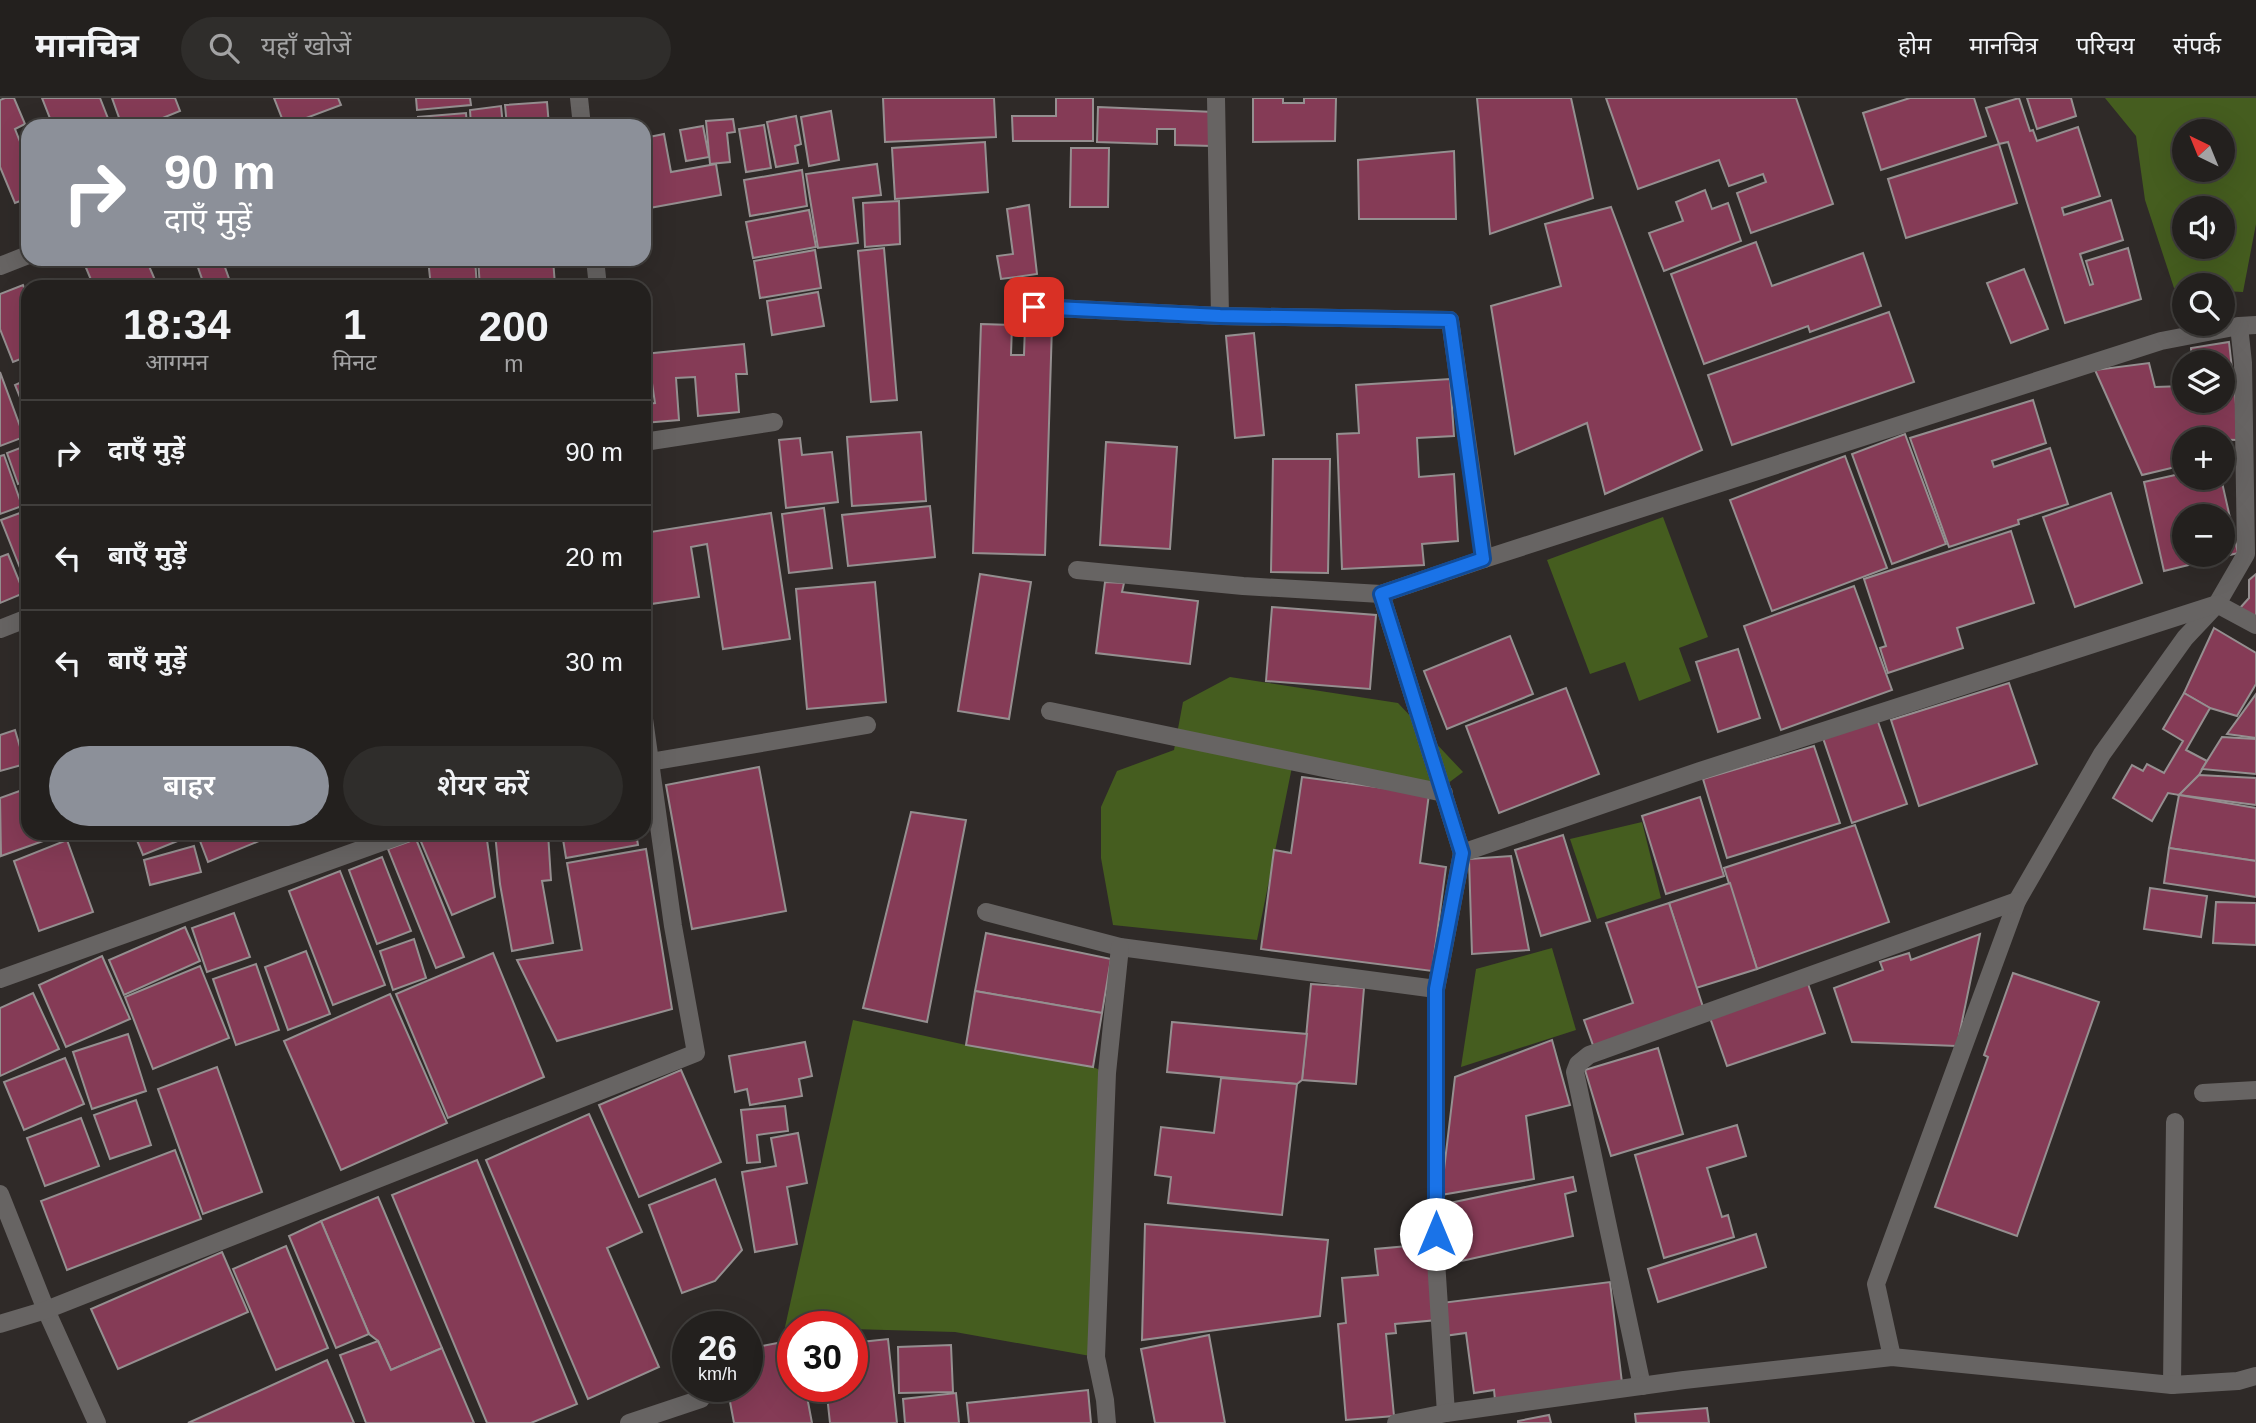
<!DOCTYPE html>
<html lang="hi">
<meta charset="utf-8">
<style>
body{margin:0;font-family:Arial,"Noto Sans Devanagari",sans-serif;background:#2f2d2b;color:#f1f3f6;height:100vh;display:flex;flex-direction:column;font-size:26px;white-space:nowrap}
*{box-sizing:border-box;margin:0}
p{font-size:23px;color:#a3a3a4}
.icon{flex:none;width:38px;height:38px;fill:none;stroke:currentColor;stroke-width:2;stroke-linecap:round;stroke-linejoin:round}
.map{position:relative;flex:1;overflow:hidden}
.details{position:absolute;left:21px;top:182px;width:630px;height:560px;display:flex;flex-direction:column;background:#23201e;border-radius:21px;box-shadow:0 7px 28px #0002,0 0 0 2px #403e3c}
.details>*{flex:none}
.banner{position:absolute;left:21px;top:21px;width:630px;height:147px;border-radius:21px;box-shadow:0 7px 28px #0002,0 0 0 2px #403e3c;background:#8c9099;color:#fff;overflow:hidden}
.needle{width:46px;rotate:317deg}
.tools{position:absolute;left:2172px;top:21px;display:grid;gap:14px}
.tools a{display:grid;place-items:center;width:63px;height:63px;border-radius:50%;background:#23201e;box-shadow:0 7px 28px #0002,0 0 0 2px #403e3c;font-size:35px}
.speed{position:absolute;left:672px;top:1213px;display:flex;gap:14px;font-size:35px;font-weight:700;text-align:center}
.speed>*{display:grid;place-content:center;width:91px;height:91px;border-radius:50%;background:#23201e;box-shadow:0 7px 28px #0002,0 0 0 2px #403e3c;line-height:1}
.speed small{font-size:18px;font-weight:400}
.speed .limit{border:10px solid #d22;background:#fff;color:#111}
.pin{position:absolute;display:grid;place-items:center;width:60px;height:60px;color:#fff;margin:-30px;border-radius:14px;box-shadow:0 4px 10px #0006}
.me{position:absolute;width:77px;margin:-38px;rotate:0deg;stroke-linejoin:round;filter:drop-shadow(0 0 5px #0008)}
.turn{display:flex;align-items:center;gap:24px;height:147px;padding:0 28px;font-size:32px}
.turn .icon{width:91px;height:91px;stroke-width:2.5}
.turn b{display:block;font-size:49px;line-height:60px}
.eta{display:flex;justify-content:space-evenly;align-items:center;height:119px;text-align:center}
.eta b{font-size:42px;font-weight:600;line-height:49px}
.button{display:flex;gap:14px;margin-top:auto;padding:14px 28px}
.button a{flex:1;height:80px;border-radius:42px;background:#8c9099;color:#fff;font-size:28px;font-weight:600;line-height:80px;text-align:center}
.button a+a{background:#2f2d2b;color:#f1f3f6}
ul{padding:0;list-style:none}
li{display:flex;align-items:center;gap:21px;height:105px;padding:0 28px;border-top:2px solid #403e3c}
li div{flex:1}
li b{display:block;font-size:26px}
li em{font-style:normal}
header{display:flex;align-items:center;gap:42px;box-sizing:border-box;height:98px;padding:0 35px;background:#23201e;border-bottom:2px solid #403e3c}
header strong{font-size:33px}
nav{display:flex;gap:38px;margin-inline-start:auto;font-size:24px}
.search{width:490px;height:63px;background:#2f2d2b;display:flex;align-items:center;gap:18px;box-sizing:border-box;padding:0 24px;border-radius:38px;color:#a3a3a4;font-size:26px}
.map>svg:first-child{display:block}
.green{fill:#455d1f;fill-rule:evenodd}
.building{fill:#853b56;stroke:#958f90;stroke-width:2;fill-rule:evenodd}
.lines{fill:none;stroke-linecap:round;stroke-linejoin:round}
.minor{stroke:#676463;stroke-width:18}
.route-casing{stroke:#114b97;stroke-width:18}
.route{stroke:#1a73e8;stroke-width:12}
</style>
<header>
<strong>मानचित्र</strong>
<div class="search"><svg class="icon" aria-label="search" viewBox="0 0 24 24"><circle cx="10" cy="10" r="6"/><path d="M15 15l6 6"/></svg>यहाँ खोजें</div>
<nav><a>होम</a><a>मानचित्र</a><a>परिचय</a><a>संपर्क</a></nav>
</header>
<div class="map">
<svg width="2256" height="1325" viewBox="0 0 2256 1325">
<rect width="100%" height="100%" fill="#2f2a28"/>
<g class="green">
<path d="M2105 0H2256V126L2243 194 2223 193 2222 187H2184V190H2174L2145 102 2136 38ZM2184 33H2222V72H2184ZM2184 110H2222V149H2184Z"/>
<path d="M1663 419 1708 539 1679 550 1691 583 1639 603 1625 564 1590 576 1547 462Z"/>
<path d="M1230 579 1398 605 1463 674 1447 686 1292 669 1257 842 1113 827 1101 760V709L1117 673 1174 652 1183 604Z"/>
<path d="M1642 724 1661 800 1597 821 1570 741Z"/>
<path d="M1552 850 1576 932 1461 969 1476 871Z"/>
<path d="M853 922 966 947 1093 969 1107 975 1096 1259 955 1234 852 1231V1228L785 1229Z"/>
</g>
<g class="building">
<path d="M5 0H14L25 26 15 31 28 64V100L15 105 0 69V2Z"/>
<path d="M42 0H100L109 23 96 28H53Z"/>
<path d="M112 0H175L180 13 143 28H122Z"/>
<path d="M274 0H338L341 7 285 28Z"/>
<path d="M416 0H470L471 7 417 12Z"/>
<path d="M883 0H994L996 39 885 44Z"/>
<path d="M1056 0H1093V43H1013L1012 18H1056Z"/>
<path d="M1253 0H1283V5H1304V0H1336L1335 43 1253 44Z"/>
<path d="M1477 0H1571L1593 100 1490 136Z"/>
<path d="M1606 0H1796L1833 106 1751 135 1737 95 1766 84 1763 76 1729 88 1719 62 1638 91Z"/>
<path d="M1910 0H1974L1986 38 1881 72 1863 15Z"/>
<path d="M2019 0 2030 33 2033 32 2037 43 2078 29 2100 98 2062 110 2064 117 2111 102 2123 142 2080 156 2090 187 2093 186 2086 163 2128 150 2141 201 2065 225 2008 44 1999 46 1986 10Z"/>
<path d="M2027 0H2071L2076 18 2037 31Z"/>
<path d="M547 4 549 28H507L505 7Z"/>
<path d="M501 8 503 28H471L470 12Z"/>
<path d="M1098 9 1214 14 1213 48 1175 47V31H1157V46L1097 44Z"/>
<path d="M831 13 839 62 809 68 801 19Z"/>
<path d="M466 15 467 28H418V19Z"/>
<path d="M796 18 801 46 795 48 798 65 776 69 767 24Z"/>
<path d="M733 21 735 34 727 35 730 64 710 66 706 23Z"/>
<path d="M764 27 771 70 746 74 739 31Z"/>
<path d="M703 28 709 59 686 63 680 32Z"/>
<path d="M664 36 671 74 716 66 721 97 644 111V40Z"/>
<path d="M985 44 988 94 895 101 892 50Z"/>
<path d="M1999 46 2017 105 1906 140 1888 81Z"/>
<path d="M1071 50H1109L1108 109H1070Z"/>
<path d="M1454 53 1456 121H1359L1358 62Z"/>
<path d="M877 66 881 97 853 100 858 145 818 150 806 76Z"/>
<path d="M802 72 807 108 750 118 744 82Z"/>
<path d="M1705 92 1712 111 1728 105 1741 143 1664 173 1649 135 1683 123 1676 104Z"/>
<path d="M899 103 900 146 865 149 863 105Z"/>
<path d="M1029 107 1037 176 1001 181 997 158 1013 156 1007 111Z"/>
<path d="M1611 109 1702 352 1605 396 1587 325 1515 356 1491 208 1561 188 1545 126Z"/>
<path d="M809 112 816 149 753 160 746 124Z"/>
<path d="M1756 144 1772 188 1863 155 1881 208 1810 234 1808 228 1704 266 1671 176Z"/>
<path d="M884 150 897 302 871 304 858 153Z"/>
<path d="M815 152 821 190 760 200 754 163Z"/>
<path d="M94 161H146L158 189H94L84 165Z"/>
<path d="M195 161H222L232 189H180L202 181Z"/>
<path d="M428 161H475L477 189H431Z"/>
<path d="M478 161H553L555 187 480 189Z"/>
<path d="M2024 171 2048 231 2011 245 1987 185Z"/>
<path d="M23 187 28 200V258L13 264 0 231V196Z"/>
<path d="M818 194 824 228 772 237 767 203Z"/>
<path d="M1889 214 1914 284 1732 347 1708 277Z"/>
<path d="M981 226 1012 227 1011 257H1024L1025 227H1052L1045 457 973 455Z"/>
<path d="M1254 235 1264 337 1235 340 1226 238Z"/>
<path d="M2229 244 2240 342 2184 341V367L2142 377 2095 272 2149 265 2155 289 2184 288V303H2222V264H2192L2191 250Z"/>
<path d="M744 246 747 276H736L739 314 698 318 695 279 676 280 679 322 644 325V306L655 305 652 285 644 286V256Z"/>
<path d="M0 274 24 339 0 348Z"/>
<path d="M28 281V319L15 287Z"/>
<path d="M1450 281 1454 338 1417 340 1419 379 1454 376 1458 443 1422 446 1424 467 1342 471 1337 336 1359 335 1356 287Z"/>
<path d="M2033 302 2046 345 1992 363 1994 369 2050 350 2068 406 2018 422 2019 426 1949 449 1910 340Z"/>
<path d="M921 334 926 403 852 408 847 339Z"/>
<path d="M1905 336 1946 446 1892 466 1852 356Z"/>
<path d="M800 340 802 357 832 354 838 404 786 410 779 342Z"/>
<path d="M1106 344 1177 349 1170 451 1100 447Z"/>
<path d="M28 347V382L18 386 7 355Z"/>
<path d="M4 357 22 408 0 416V358Z"/>
<path d="M1845 358 1887 470 1772 513 1730 402Z"/>
<path d="M1273 361H1330L1328 475 1271 474Z"/>
<path d="M2184 375V380H2221L2238 455 2164 473 2144 384ZM2184 418H2222V457H2184Z"/>
<path d="M2111 395 2142 485 2075 509 2043 419Z"/>
<path d="M930 408 935 459 848 468 842 417Z"/>
<path d="M824 410 832 470 789 475 782 416Z"/>
<path d="M28 412V490L1 422Z"/>
<path d="M771 415 790 541 723 551 707 446 691 449 699 499 651 506 644 457V435Z"/>
<path d="M2011 433 2034 505 1957 530 1963 550 1888 575 1880 550 1886 548 1864 481Z"/>
<path d="M8 456 24 495 0 505V459Z"/>
<path d="M980 476 1031 484 1009 621 958 613Z"/>
<path d="M2256 476V523L2240 510 2249 500V482Z"/>
<path d="M875 484 886 604 807 611 796 491Z"/>
<path d="M1105 484 1124 485 1122 494 1198 503 1190 566 1096 555Z"/>
<path d="M1854 488 1892 592 1781 632 1744 528Z"/>
<path d="M1272 509 1376 517 1370 591 1266 583Z"/>
<path d="M2214 530 2256 555V586L2237 618 2210 610 2184 595Z"/>
<path d="M1510 538 1533 596 1447 631 1424 573Z"/>
<path d="M1738 551 1760 620 1718 634 1696 564Z"/>
<path d="M2009 585 2037 666 1919 708 1891 622Z"/>
<path d="M1566 590 1599 676 1499 715 1466 628Z"/>
<path d="M2184 595 2210 610 2186 652 2207 663 2199 677 2179 697 2168 695 2152 723 2113 700 2132 667 2143 673 2147 666 2164 675 2183 643 2163 631Z"/>
<path d="M2256 596V640L2227 636Z"/>
<path d="M1877 621 1907 706 1852 725 1823 640Z"/>
<path d="M15 632 25 666 0 673V637Z"/>
<path d="M2222 639 2256 641V676L2202 671Z"/>
<path d="M1814 648 1840 725 1727 760 1703 681Z"/>
<path d="M759 669 786 813 692 831 666 687Z"/>
<path d="M2199 677 2256 680V707L2179 697Z"/>
<path d="M1302 679 1429 696 1420 765 1446 769 1432 873 1261 851 1274 752 1291 755Z"/>
<path d="M28 690V735L60 737 1 758 0 700Z"/>
<path d="M2179 697 2256 710V763L2169 750Z"/>
<path d="M1700 699 1724 778 1666 796 1642 718Z"/>
<path d="M911 714 966 722 927 924 863 910Z"/>
<path d="M1855 727 1889 824 1757 871 1724 770Z"/>
<path d="M134 735H188L190 738 143 757Z"/>
<path d="M197 735H256L259 743 208 764Z"/>
<path d="M430 735H486L495 799 452 817 419 739Z"/>
<path d="M495 735H548L551 782 542 783 553 845 512 853 500 786Z"/>
<path d="M562 735H636L638 747 566 760Z"/>
<path d="M1563 737 1590 823 1541 838 1515 752Z"/>
<path d="M416 741 464 859 436 870 388 751Z"/>
<path d="M67 742 93 814 39 833 14 763Z"/>
<path d="M194 748 201 774 150 787 144 762Z"/>
<path d="M2169 750 2256 763V799L2164 785Z"/>
<path d="M646 751 672 911 557 943 517 862 582 852 567 765Z"/>
<path d="M1511 758 1529 852 1472 856 1469 761Z"/>
<path d="M382 759 411 833 377 846 349 772Z"/>
<path d="M340 773 385 887 333 907 289 793Z"/>
<path d="M1730 785 1757 871 1696 890 1669 805Z"/>
<path d="M2150 790 2207 798 2201 839 2144 831Z"/>
<path d="M2216 804 2256 805V847L2213 845Z"/>
<path d="M1669 805 1703 909 1594 950 1584 922 1633 905 1606 825Z"/>
<path d="M234 815 250 859 207 874 192 830Z"/>
<path d="M185 829 200 863 124 897 109 862Z"/>
<path d="M986 835 1111 861 1102 915 975 893Z"/>
<path d="M1980 836 1957 948 1852 944 1834 890 1883 872 1880 864 1909 855 1911 862Z"/>
<path d="M414 841 426 880 393 892 380 853Z"/>
<path d="M306 853 330 916 288 932 265 869Z"/>
<path d="M493 855 544 979 448 1020 396 896Z"/>
<path d="M102 858 130 921 66 949 39 887Z"/>
<path d="M256 866 279 932 236 947 213 881Z"/>
<path d="M200 868 229 940 153 971 125 899Z"/>
<path d="M2013 875 2099 904 2017 1138 1935 1109 1988 959 1984 957Z"/>
<path d="M1807 883 1825 935 1727 968 1709 917Z"/>
<path d="M1311 886 1364 890 1356 986 1302 982Z"/>
<path d="M975 893 1102 915 1093 969 966 947Z"/>
<path d="M33 895 59 951 0 978V910Z"/>
<path d="M390 896 447 1025 341 1072 284 943Z"/>
<path d="M1172 924 1307 936 1302 982 1297 986 1167 974Z"/>
<path d="M128 936 146 993 92 1011 73 954Z"/>
<path d="M1552 942 1570 1007 1526 1018 1534 1081 1441 1097 1455 979Z"/>
<path d="M805 944 812 978 799 981 802 998 750 1007 747 991 735 994 729 958Z"/>
<path d="M1658 950 1683 1036 1611 1058 1585 972Z"/>
<path d="M65 960 84 1006 24 1032 4 984Z"/>
<path d="M217 969 262 1094 203 1116 158 991Z"/>
<path d="M681 972 721 1064 639 1099 599 1007Z"/>
<path d="M1221 980 1297 986 1282 1117 1168 1105 1171 1079 1155 1077 1161 1029 1214 1035Z"/>
<path d="M136 1002 151 1047 110 1061 94 1017Z"/>
<path d="M785 1008 788 1033 757 1037 760 1064 747 1065 741 1012Z"/>
<path d="M589 1016 642 1134 607 1150 659 1269 588 1301 486 1062Z"/>
<path d="M81 1020 99 1068 45 1088 27 1040Z"/>
<path d="M1737 1027 1746 1058 1707 1070 1722 1119 1728 1117 1734 1139 1664 1160 1635 1057Z"/>
<path d="M798 1035 807 1085 787 1089 797 1146 755 1154 742 1074 776 1068 771 1040Z"/>
<path d="M175 1052 201 1121 67 1172 41 1103Z"/>
<path d="M477 1062 577 1306 531 1325H487L392 1097Z"/>
<path d="M1573 1079 1576 1093 1565 1096 1573 1138 1448 1166 1440 1107Z"/>
<path d="M715 1081 742 1152 715 1183 682 1195 649 1107Z"/>
<path d="M378 1099 442 1250 391 1272 378 1243 369 1236 321 1123Z"/>
<path d="M321 1123 369 1236 336 1250 289 1138Z"/>
<path d="M1145 1126 1328 1142 1320 1218 1142 1242Z"/>
<path d="M1756 1136 1766 1169 1658 1204 1648 1171Z"/>
<path d="M1430 1146 1437 1222 1395 1226 1396 1235 1386 1236 1394 1318 1346 1322 1338 1226 1346 1225 1342 1180 1378 1177 1375 1151Z"/>
<path d="M286 1148 328 1250 276 1272 233 1171Z"/>
<path d="M222 1154 248 1214 118 1271 91 1211Z"/>
<path d="M1610 1184 1622 1285 1495 1302 1494 1292 1474 1295 1466 1235 1444 1238 1441 1205Z"/>
<path d="M1209 1237 1225 1325H1155L1141 1251Z"/>
<path d="M888 1241 897 1325H830L826 1288H852V1245Z"/>
<path d="M793 1242V1288H805L812 1325H734L727 1288H747V1251Z"/>
<path d="M378 1243 391 1272 442 1250 474 1325H366L340 1257Z"/>
<path d="M951 1247 953 1294 899 1295 898 1249Z"/>
<path d="M327 1262 354 1325H188L257 1294Z"/>
<path d="M1088 1292 1091 1325H969L967 1305Z"/>
<path d="M956 1295 959 1325H905L903 1301Z"/>
<path d="M1707 1310 1709 1325H1636L1635 1316Z"/>
<path d="M1549 1317 1551 1325H1518V1323Z"/>
</g>
<g class="lines">
<g class="minor">
<path d="M579 0 582 28"/>
<path d="M1216 0 1220 218"/>
<path d="M595 161 598 189"/>
<path d="M0 168 28 157"/>
<path d="M1034 209 1220 218 1450 222 1484 461"/>
<path d="M644 344 774 324"/>
<path d="M1077 472 1243 488 1381 496 1484 461 2161 243 2239 228 2256 227"/>
<path d="M1381 496 1462 755"/>
<path d="M0 531 28 520"/>
<path d="M1050 613 1444 695"/>
<path d="M644 665 867 627"/>
<path d="M986 814 1120 849 1436 891"/>
<path d="M0 881 407 735"/>
<path d="M2203 995 2256 992"/>
<path d="M0 1096 46 1212 97 1325"/>
<path d="M0 1226 46 1212 696 955 673 828 644 621"/>
<path d="M1892 1259 1876 1186 2017 803 2102 656 2185 540 2217 506 2246 456 2243 265 2239 228"/>
<path d="M2172 1287 2175 1024"/>
<path d="M1642 1288 1575 974 1578 966 1589 957 2017 803"/>
<path d="M1446 1315 1436 1163V891L1462 755 1700 673 2217 506 2256 527"/>
<path d="M629 1325 701 1301"/>
<path d="M1107 1325 1105 1302 1096 1259 1107 975 1120 849"/>
<path d="M1396 1325 1446 1315 1684 1282 1892 1259 2172 1287 2238 1283 2256 1278"/>
</g>
</g>
<g class="lines">
<g class="route-casing">
<path id="route" d="M1034 209 1220 218 1450 222 1483 461 1381 496 1462 755 1436 891V1136"/>
</g>
<use href="#route" class="route"/>
</g>
</svg>
<div class="tools">
<a><svg class="needle" viewBox="-14 -14 28 28"><path d="M0-13l5 13h-10z" fill="#e53935"/><path d="M0 13l5-13h-10z" fill="#a3a3a4"/></svg></a>
<a><svg class="icon" aria-label="sound" viewBox="0 0 24 24"><path d="M4 9h4l5-4v14l-5-4H4zM17 9q2 3 0 6"/></svg></a>
<a><svg class="icon" aria-label="search" viewBox="0 0 24 24"><circle cx="10" cy="10" r="6"/><path d="M15 15l6 6"/></svg></a>
<a><svg class="icon" aria-label="layers" viewBox="0 0 24 24"><path d="M12 4l9 5-9 5-9-5zM3 14l9 5 9-5"/></svg></a>
<a>+</a>
<a>−</a>
</div>
<div class="speed"><div>26<small>km/h</small></div><div class="limit">30</div></div>
<div class="pin" style="left:1034px;top:209px;background:#d93025"><svg class="icon" aria-label="arrive" viewBox="0 0 24 24"><path d="M6 21V4h12l-3 4 3 4H6"/></svg></div>
<svg class="me" style="left:1436px;top:1136px" viewBox="-20 -20 40 40"><circle r="19" fill="#fff"/><path d="M0-13L10 11 0 6-10 11z" fill="#1a73e8"/></svg>
<div class="banner">
<div class="turn"><svg class="icon" aria-label="right" viewBox="0 0 24 24"><path d="M7 20v-9h11M14 6l5 5-5 5"/></svg><div><b>90 m</b>दाएँ मुड़ें</div></div>
</div>
<section class="details">
<div class="eta">
<div><b>18:34</b><p>आगमन</p></div>
<div><b>1</b><p>मिनट</p></div>
<div><b>200</b><p>m</p></div>
</div>
<ul>
<li><svg class="icon" aria-label="right" viewBox="0 0 24 24"><path d="M7 20v-9h11M14 6l5 5-5 5"/></svg><div><b>दाएँ मुड़ें</b></div><em>90 m</em></li>
<li><svg class="icon" aria-label="left" viewBox="0 0 24 24"><path d="M17 20v-9H6M10 6l-5 5 5 5"/></svg><div><b>बाएँ मुड़ें</b></div><em>20 m</em></li>
<li><svg class="icon" aria-label="left" viewBox="0 0 24 24"><path d="M17 20v-9H6M10 6l-5 5 5 5"/></svg><div><b>बाएँ मुड़ें</b></div><em>30 m</em></li>
</ul>
<div class="button"><a>बाहर</a><a>शेयर करें</a></div>
</section>
</div>
